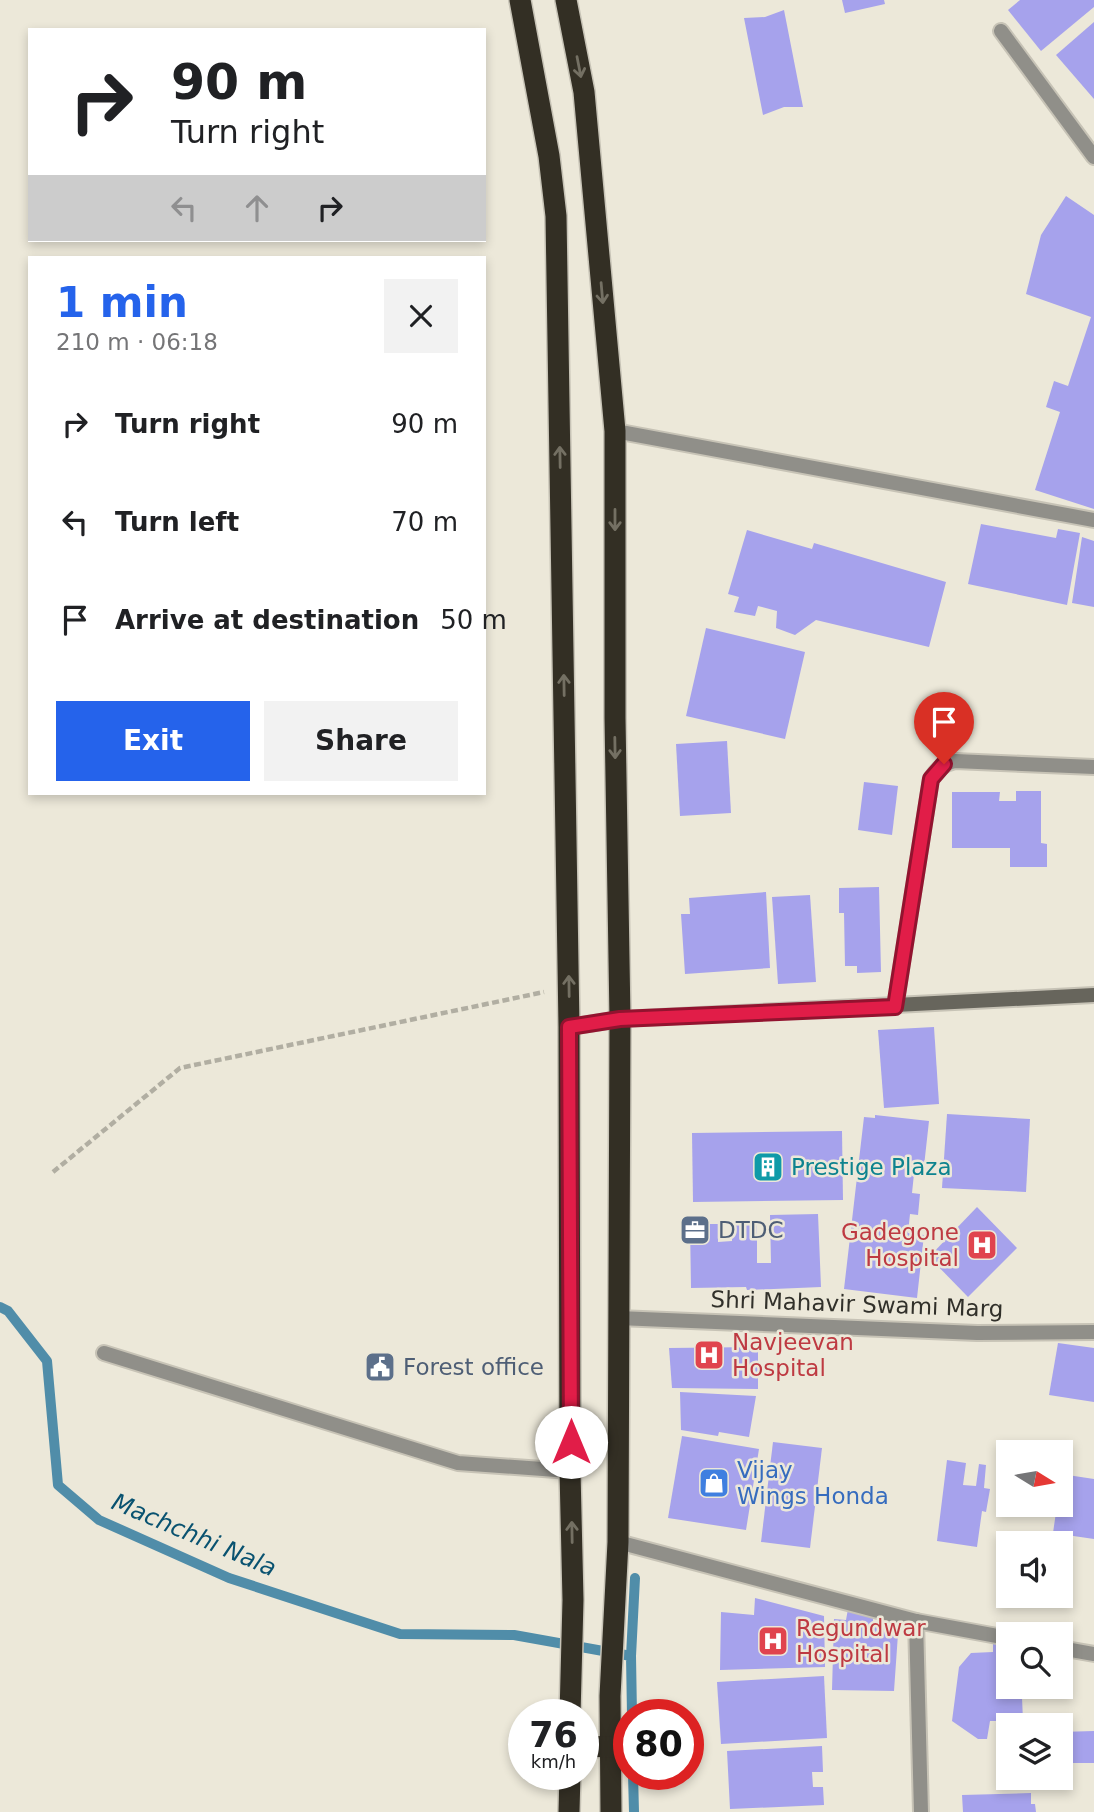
<!DOCTYPE html>
<meta charset="utf-8">
<style>
body{margin:0;font-family:"DejaVu Sans",sans-serif;background:#f2f2f2;color:#202124;height:100vh;display:flex;flex-direction:column;font-size:26px;white-space:nowrap}
*{box-sizing:border-box;margin:0}
p{font-size:23px;color:#757577}
.icon{flex:none;width:38px;height:38px;fill:none;stroke:currentColor;stroke-width:2;stroke-linecap:round;stroke-linejoin:round}
.map{position:relative;flex:1;overflow:hidden}
.details{position:absolute;left:28px;top:256px;width:458px;height:539px;display:flex;flex-direction:column;background:#fff;border-radius:0px;box-shadow:0 4px 10px #0003}
.details>*{flex:none}
.hud{position:absolute;left:28px;top:28px;width:458px;height:214px;border-radius:0px;box-shadow:0 4px 10px #0003;background:#fff;color:#202124;overflow:hidden}
.needle{width:46px;rotate:101deg}
.controls{position:absolute;left:996px;top:1440px;display:grid;gap:14px}
.controls a{display:grid;place-items:center;width:77px;height:77px;border-radius:0px;background:#fff;box-shadow:0 4px 10px #0003;font-size:35px}
.speed{position:absolute;left:508px;top:1699px;display:flex;gap:14px;font-size:35px;font-weight:700;text-align:center}
.speed>*{display:grid;place-content:center;width:91px;height:91px;border-radius:50%;background:#fff;box-shadow:0 4px 10px #0003;line-height:1}
.speed small{font-size:18px;font-weight:400}
.speed .limit{border:10px solid #d22;background:#fff;color:#111}
.pin{position:absolute;display:grid;place-items:center;width:60px;height:60px;color:#fff;margin:-72px -30px;border-radius:50% 50% 50% 0;rotate:-45deg;box-shadow:0 0 7px #0007}
.pin .icon{rotate:45deg}
.me{position:absolute;width:77px;margin:-38px;rotate:0deg;stroke-linejoin:round;filter:drop-shadow(0 0 5px #0008)}
.turn{display:flex;align-items:center;gap:24px;height:147px;padding:0 28px;font-size:32px}
.turn .icon{width:91px;height:91px;stroke-width:2.5}
.turn b{display:block;font-size:49px;line-height:60px}
.lanes{display:flex;align-items:center;height:66px;padding:0 28px;background:#0003;justify-content:center;gap:35px;direction:ltr}
.lanes .off{opacity:.35}
.round{display:grid;place-items:center;flex:none;width:74px;height:74px;border-radius:0px;background:#f2f2f2}
.summary{display:flex;align-items:center;justify-content:space-between;height:119px;padding:0 28px}
h1{font-size:42px;font-weight:600;line-height:52px;color:#2563eb}
.action{display:flex;gap:14px;margin-top:auto;padding:14px 28px}
.action a{flex:1;height:80px;border-radius:0px;background:#2563eb;color:#fff;font-size:28px;font-weight:600;line-height:80px;text-align:center}
.action a+a{background:#f2f2f2;color:#202124}
ul{padding:0;list-style:none}
li{display:flex;align-items:center;gap:21px;height:98px;padding:0 28px}
li div{flex:1}
li b{display:block;font-size:26px}
li em{font-style:normal}
.map>svg:first-child{display:block}
.lines{fill:none;stroke-linecap:round;stroke-linejoin:round}
.stream{stroke:#508da9;stroke-width:10}
.building{fill:#a6a2ec}
.street-casing{stroke:#c7c3b6;stroke-width:18}
.secondary-casing{stroke:#c7c3b6;stroke-width:18}
.highway-casing{stroke:#c7c3b6;stroke-width:24}
.path{stroke:#b1aea2;stroke-width:4.5;stroke-dasharray:7 3.5;stroke-linecap:butt}
.street{stroke:#908f89;stroke-width:14}
.secondary{stroke:#67655c;stroke-width:14}
.highway{stroke:#332f24;stroke-width:21}
.oneway{stroke:#747063}
.route-casing{stroke:#92132f;stroke-width:18}
.route{stroke:#e11d48;stroke-width:12}
.labels{text-anchor:middle;stroke-width:5;stroke-linejoin:round;paint-order:stroke}
.culture-label{font-size:23px;fill:#0d838f;stroke:#ece8d9;text-anchor:start}
.service-label{font-size:23px;fill:#4e5e75;stroke:#ece8d9;text-anchor:start}
.health-label{font-size:23px;fill:#be3a42;stroke:#ece8d9;text-anchor:start}
.street-label{font-size:23px;fill:#31302a;stroke:#ece8d9}
.shop-label{font-size:23px;fill:#366cbe;stroke:#ece8d9;text-anchor:start}
.water-label{font-size:24px;font-style:italic;fill:#095270;stroke:#ece8d9}
</style>
<div class="map">
<svg width="1094" height="1812" viewBox="0 0 1094 1812">
<rect width="100%" height="100%" fill="#ece8d9"/>
<g class="lines">
<g class="stream">
<path d="M0 1307 8 1311 47 1361 58 1485 99 1520 229 1578 400 1634 514 1635 631 1656 632 1715"/>
<path d="M631 1656 635 1578"/>
<path d="M633 1774 634 1812"/>
</g>
</g>
<g class="building">
<path d="M842 0H884L885 4 845 13Z"/>
<path d="M1020 0H1094V7L1041 51 1008 10Z"/>
<path d="M784 10 803 107H784L763 115 744 18 765 17Z"/>
<path d="M1094 22V99L1056 55Z"/>
<path d="M1066 196 1094 215V509L1035 490 1060 412 1046 407 1054 381 1068 386 1091 317 1026 294 1041 235Z"/>
<path d="M981 524 1056 538 1058 529 1080 533 1067 605 968 584Z"/>
<path d="M747 530 812 549 814 543 946 582 929 647 816 620 795 635 776 628 777 611 758 606 755 616 734 612 739 597 728 594Z"/>
<path d="M1082 537 1094 541V607L1072 603Z"/>
<path d="M706 628 805 652 785 739 686 716Z"/>
<path d="M727 741 731 813 680 816 676 744Z"/>
<path d="M864 782 898 786 892 835 858 830Z"/>
<path d="M1016 791H1041V843L1047 844V867H1010V848H952V792H1000L999 801H1016Z"/>
<path d="M879 887 881 972 857 973V966H845L844 913H839V888Z"/>
<path d="M766 892 770 968 685 974 681 914H690L689 898Z"/>
<path d="M810 895 816 982 778 984 772 897Z"/>
<path d="M934 1027 939 1104 884 1108 878 1030Z"/>
<path d="M947 1114 1030 1119 1026 1192 942 1188Z"/>
<path d="M875 1115 929 1121 923 1175 914 1174 912 1193 920 1194 918 1215 910 1214 908 1233 924 1235 917 1298 844 1289 864 1117 875 1118Z"/>
<path d="M842 1131 843 1200 693 1202 692 1133Z"/>
<path d="M977 1207 1017 1248 968 1297 929 1257Z"/>
<path d="M818 1214 821 1287 747 1290 746 1287 691 1288 690 1224H718V1242L732 1241V1224L757 1223V1263H771L770 1215Z"/>
<path d="M1058 1343 1094 1348V1402L1049 1395Z"/>
<path d="M758 1347V1389L672 1388 669 1348Z"/>
<path d="M680 1392 756 1396 749 1437 719 1432 718 1436 681 1430Z"/>
<path d="M682 1436 759 1449 746 1530 668 1518Z"/>
<path d="M773 1442 822 1448 810 1548 761 1542Z"/>
<path d="M947 1460 966 1463 963 1485 976 1486 979 1464 986 1465 984 1488 990 1489 986 1512 982 1511 977 1547 937 1541Z"/>
<path d="M1061 1474 1094 1479V1539L1053 1533 1057 1505H1060Z"/>
<path d="M755 1598 824 1616 825 1667 720 1670 721 1612 754 1615Z"/>
<path d="M848 1609 873 1616V1621L891 1623V1634H898L894 1691 832 1690 834 1619 846 1620Z"/>
<path d="M993 1644 1008 1647V1687H1031V1696L1022 1697 1023 1721H990L987 1739H978L952 1721 959 1667 971 1653 993 1652Z"/>
<path d="M824 1676 827 1738 721 1744 717 1682Z"/>
<path d="M1094 1731V1763H1060V1732Z"/>
<path d="M822 1746 823 1772H812L813 1787H823L824 1805 730 1809 727 1751Z"/>
<path d="M1031 1793V1804H1035L1036 1812H963L962 1795Z"/>
</g>
<g class="lines">
<g class="street-casing">
<g id="street">
<path d="M1001 31 1094 157"/>
<path d="M615 431 1094 520"/>
<path d="M895 1007 931 779C937 769 943 764 955 761L1094 767"/>
<path d="M569 1027 620 1019"/>
<path d="M618 1318 977 1333 1094 1332"/>
<path d="M104 1353 458 1463 570 1471"/>
<path d="M618 1542 916 1621 1008 1638"/>
<path d="M916 1621 921 1812"/>
<path d="M1060 1648 1094 1654"/>
</g>
</g>
<g class="secondary-casing">
<path id="secondary" d="M620 1019 1094 995"/>
</g>
<g class="highway-casing">
<g id="highway">
<path d="M520 0 549 156 556 216 569 1027 570 1471 573 1600 570 1715"/>
<path d="M566 0 584 92 615 431V718L620 1019 618 1542 610 1696 611 1812"/>
<path d="M583 1746 610 1747"/>
<path d="M569 1812 570 1774"/>
</g>
</g>
<path class="path" d="M53 1172 180 1068 544 992"/>
<use href="#street" class="street"/>
<use href="#secondary" class="secondary"/>
<use href="#highway" class="highway"/>
</g>
<defs><path id="oneway-shaft" d="M-6 0H5M1.5-3L5.5 0L1.5 3" fill="none" stroke-width="1.6" stroke-linecap="round" stroke-linejoin="round" transform="scale(1.75)"/></defs>
<g class="oneway">
<use href="#oneway-shaft" transform="translate(579 67) rotate(79)"/>
<use href="#oneway-shaft" transform="translate(602 293) rotate(85)"/>
<use href="#oneway-shaft" transform="translate(560 457) rotate(-91)"/>
<use href="#oneway-shaft" transform="translate(615 520) rotate(90)"/>
<use href="#oneway-shaft" transform="translate(564 685) rotate(-91)"/>
<use href="#oneway-shaft" transform="translate(615 748) rotate(89)"/>
<use href="#oneway-shaft" transform="translate(569 986) rotate(-91)"/>
<use href="#oneway-shaft" transform="translate(572 1532) rotate(-91)"/>
</g>
<g class="lines">
<g class="route-casing">
<path id="route" d="M571 1442 569 1027 620 1019 895 1007 931 779 944 764"/>
</g>
<use href="#route" class="route"/>
</g>
<defs>
<g id="building-square" transform="scale(1.575)"><rect x="-9" y="-9" width="18" height="18" rx="4" fill="#0f9aa8" stroke="#ece8d9"/><path d="M-4-6H4V6H1V3H-1V6H-4ZM-2.5-4.3h1.7v1.8h-1.7ZM.8-4.3h1.7v1.8H.8ZM-2.5-1h1.7V.8h-1.7ZM.8-1h1.7V.8H.8Z" fill="#fff"/></g>
<g id="office-square" transform="scale(1.575)"><rect x="-9" y="-9" width="18" height="18" rx="4" fill="#5c6f8a" stroke="#ece8d9"/><path d="M-6-3h4V-5.5h4V-3h4V5H-6ZM-1-4.5V-3h2v-1.5ZM-6 0V1H6V0Z" fill="#fff"/></g>
<g id="hospital-square" transform="scale(1.575)"><rect x="-9" y="-9" width="18" height="18" rx="4" fill="#e0444e" stroke="#ece8d9"/><path d="M-5-5h3v3.5h4V-5h3V5h-3V1.5h-4V5h-3Z" fill="#fff"/></g>
<g id="civic-square" transform="scale(1.575)"><rect x="-9" y="-9" width="18" height="18" rx="4" fill="#5c6f8a" stroke="#ece8d9"/><path d="M-.6-6.5H3V-4.5H.6V-3L4-1V1h2V6H-6V1h2V-1L-.6-3ZM-1.2 2.5V6h2.4V2.5Z" fill="#fff"/></g>
<g id="shop-square" transform="scale(1.575)"><rect x="-9" y="-9" width="18" height="18" rx="4" fill="#3f7fe0" stroke="#ece8d9"/><path d="M-5-2.5h2.3a2.7 3.5 0 0 1 5.4 0H5L5.5 6h-11ZM-1.5-2.5h3a1.5 2.3 0 0 0-3 0Z" fill="#fff"/></g>
</defs>
<g fill-rule="evenodd">
<use href="#building-square" x="768" y="1167"/>
<use href="#office-square" x="695" y="1230"/>
<use href="#hospital-square" x="982" y="1245"/>
<use href="#hospital-square" x="709" y="1355"/>
<use href="#civic-square" x="380" y="1367"/>
<use href="#shop-square" x="714" y="1483"/>
<use href="#hospital-square" x="773" y="1641"/>
</g>
<g class="labels">
<g class="culture-label">
<text x="791" y="1175">Prestige Plaza</text>
</g>
<g class="service-label">
<text x="718" y="1238">DTDC</text>
<text x="403" y="1375">Forest office</text>
</g>
<g class="health-label">
<text x="959" y="1240" text-anchor="end">Gadegone<tspan x="959" dy="26">Hospital</tspan></text>
<text x="732" y="1350">Navjeevan<tspan x="732" dy="26">Hospital</tspan></text>
<text x="796" y="1636">Regundwar<tspan x="796" dy="26">Hospital</tspan></text>
</g>
<g class="street-label">
<text transform="translate(857 1304) rotate(2)" y="8">Shri Mahavir Swami Marg</text>
</g>
<g class="shop-label">
<text x="737" y="1478">Vijay<tspan x="737" dy="26">Wings Honda</tspan></text>
</g>
<g class="water-label">
<text transform="translate(194 1535) rotate(23)" y="8">Machchhi Nala</text>
</g>
</g>
</svg>
<div class="controls">
<a><svg class="needle" viewBox="-14 -14 28 28"><path d="M0-13l5 13h-10z" fill="#e53935"/><path d="M0 13l5-13h-10z" fill="#757577"/></svg></a>
<a><svg class="icon" aria-label="sound" viewBox="0 0 24 24"><path d="M4 9h4l5-4v14l-5-4H4zM17 9q2 3 0 6"/></svg></a>
<a><svg class="icon" aria-label="search" viewBox="0 0 24 24"><circle cx="10" cy="10" r="6"/><path d="M15 15l6 6"/></svg></a>
<a><svg class="icon" aria-label="layers" viewBox="0 0 24 24"><path d="M12 4l9 5-9 5-9-5zM3 14l9 5 9-5"/></svg></a>
</div>
<div class="speed"><div>76<small>km/h</small></div><div class="limit">80</div></div>
<div class="pin" style="left:944px;top:764px;background:#d93025"><svg class="icon" aria-label="arrive" viewBox="0 0 24 24"><path d="M6 21V4h12l-3 4 3 4H6"/></svg></div>
<svg class="me" style="left:571px;top:1442px" viewBox="-20 -20 40 40"><circle r="19" fill="#fff"/><path d="M0-13L10 11 0 6-10 11z" fill="#e11d48"/></svg>
<div class="hud">
<div class="turn"><svg class="icon" aria-label="right" viewBox="0 0 24 24"><path d="M7 20v-9h11M14 6l5 5-5 5"/></svg><div><b>90 m</b>Turn right</div></div>
<div class="lanes"><svg class="icon off" aria-label="left" viewBox="0 0 24 24"><path d="M17 20v-9H6M10 6l-5 5 5 5"/></svg><svg class="icon off" aria-label="ahead" viewBox="0 0 24 24"><path d="M12 20V5M6 11l6-6 6 6"/></svg><svg class="icon" aria-label="right" viewBox="0 0 24 24"><path d="M7 20v-9h11M14 6l5 5-5 5"/></svg></div>
</div>
<section class="details">
<div class="summary"><div><h1>1 min</h1><p>210 m · 06:18</p></div><a class="round"><svg class="icon" aria-label="close" viewBox="0 0 24 24"><path d="M6 6l12 12M18 6L6 18"/></svg></a></div>
<ul>
<li><svg class="icon" aria-label="right" viewBox="0 0 24 24"><path d="M7 20v-9h11M14 6l5 5-5 5"/></svg><div><b>Turn right</b></div><em>90 m</em></li>
<li><svg class="icon" aria-label="left" viewBox="0 0 24 24"><path d="M17 20v-9H6M10 6l-5 5 5 5"/></svg><div><b>Turn left</b></div><em>70 m</em></li>
<li><svg class="icon" aria-label="arrive" viewBox="0 0 24 24"><path d="M6 21V4h12l-3 4 3 4H6"/></svg><div><b>Arrive at destination</b></div><em>50 m</em></li>
</ul>
<div class="action"><a>Exit</a><a>Share</a></div>
</section>
</div>
